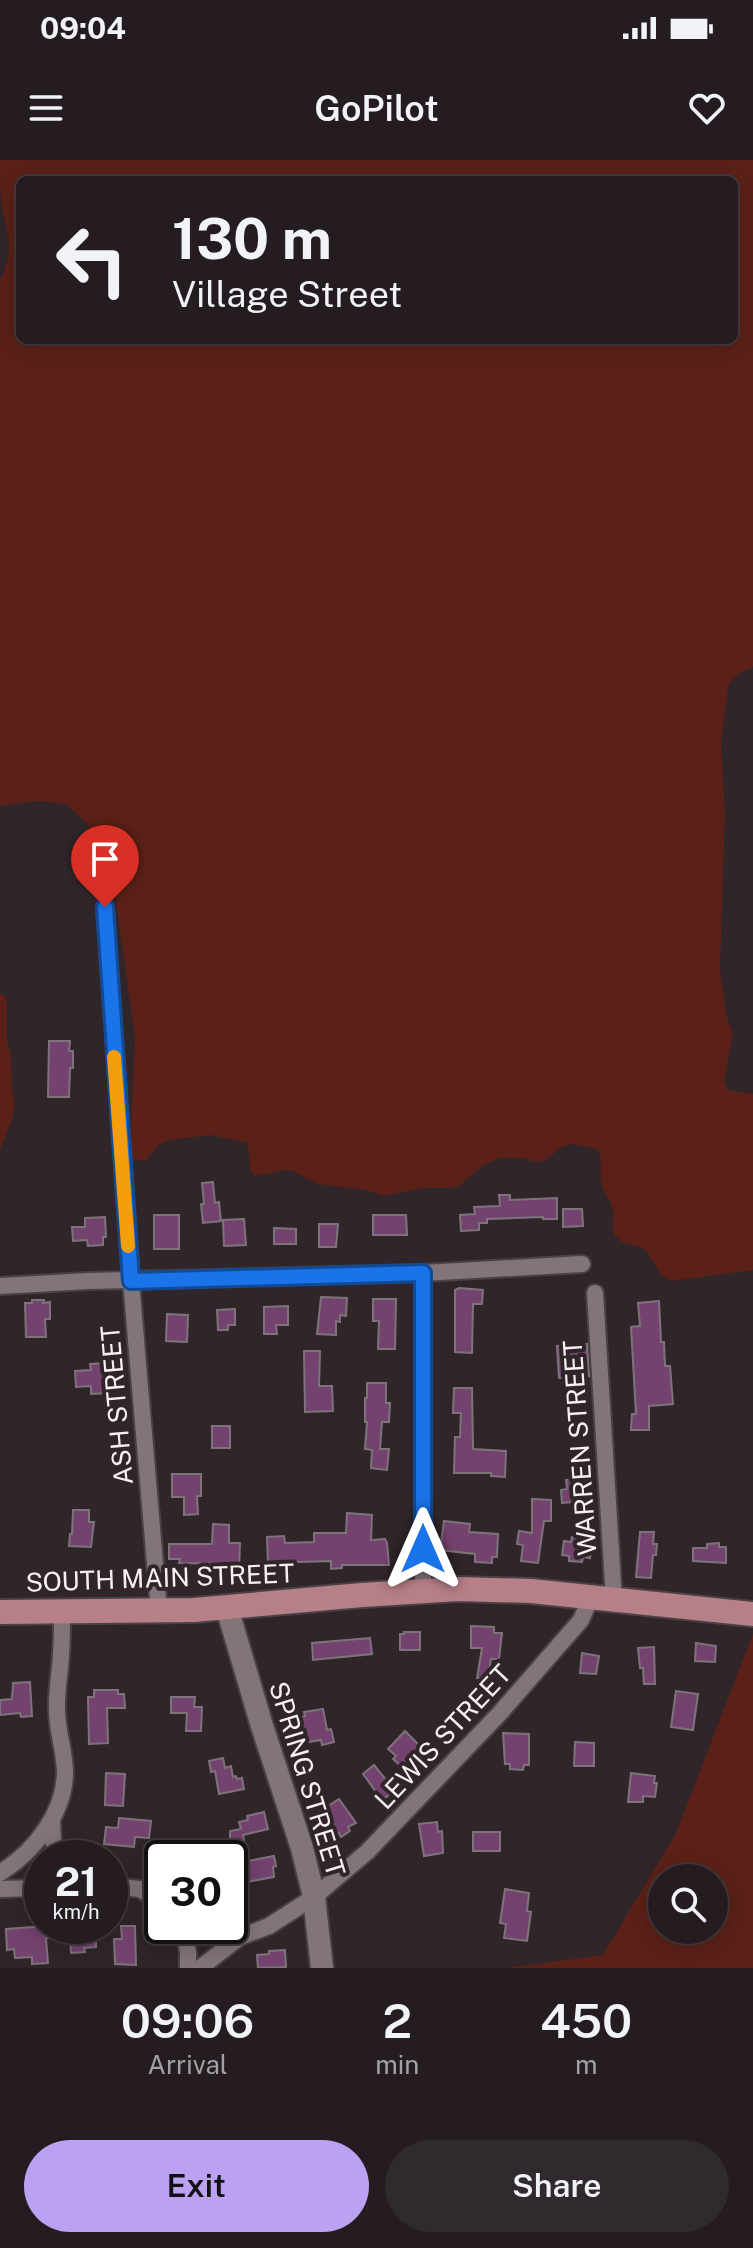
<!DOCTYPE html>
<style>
body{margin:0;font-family:"Public Sans",sans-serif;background:#30292d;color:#f1f3f6;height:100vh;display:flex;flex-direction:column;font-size:30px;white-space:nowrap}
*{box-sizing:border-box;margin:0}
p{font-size:26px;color:#a3a1a5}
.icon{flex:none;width:44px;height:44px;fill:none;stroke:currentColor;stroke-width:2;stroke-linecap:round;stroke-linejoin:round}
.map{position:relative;height:1808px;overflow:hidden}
.sheet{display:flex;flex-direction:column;background:#241c20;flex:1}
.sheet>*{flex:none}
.guide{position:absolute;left:16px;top:16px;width:722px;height:168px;border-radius:12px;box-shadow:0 4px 20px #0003,0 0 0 2px #413a3e;background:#241c20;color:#f1f3f6;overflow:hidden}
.tools{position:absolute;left:648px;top:1704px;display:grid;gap:16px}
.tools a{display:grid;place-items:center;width:80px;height:80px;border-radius:50%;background:#241c20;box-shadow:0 4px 20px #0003,0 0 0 2px #413a3e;font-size:40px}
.speed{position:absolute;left:24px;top:1680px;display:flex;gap:16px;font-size:40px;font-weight:700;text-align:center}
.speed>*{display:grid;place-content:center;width:104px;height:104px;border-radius:50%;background:#241c20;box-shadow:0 4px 20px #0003,0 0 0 2px #413a3e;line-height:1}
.speed small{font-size:20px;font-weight:400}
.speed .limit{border:4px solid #111;border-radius:12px;background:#fff;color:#111}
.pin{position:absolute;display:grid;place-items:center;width:68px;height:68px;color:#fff;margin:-82px -34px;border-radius:50% 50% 50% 0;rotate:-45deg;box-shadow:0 0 8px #0007}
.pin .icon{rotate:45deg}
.me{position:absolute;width:88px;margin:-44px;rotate:0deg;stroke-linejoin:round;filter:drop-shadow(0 0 6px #0008)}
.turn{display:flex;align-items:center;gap:28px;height:168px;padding:0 24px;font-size:36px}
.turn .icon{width:104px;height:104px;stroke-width:2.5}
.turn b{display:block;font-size:56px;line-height:68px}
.eta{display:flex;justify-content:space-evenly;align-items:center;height:136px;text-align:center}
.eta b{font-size:48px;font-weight:600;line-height:56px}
.button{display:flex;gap:16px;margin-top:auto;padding:16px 24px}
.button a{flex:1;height:92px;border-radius:48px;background:#bca0f2;color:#111;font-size:32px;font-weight:600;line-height:92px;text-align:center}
.button a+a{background:#30292d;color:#f1f3f6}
.status{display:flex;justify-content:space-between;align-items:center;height:56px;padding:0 40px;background:#241c20;direction:ltr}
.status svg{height:22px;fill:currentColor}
header{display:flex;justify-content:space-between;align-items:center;height:104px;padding:0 24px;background:#241c20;font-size:36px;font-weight:600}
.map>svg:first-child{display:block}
.green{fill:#5b2118;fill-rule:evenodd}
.building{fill:#74426e;stroke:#7d737b;stroke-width:2}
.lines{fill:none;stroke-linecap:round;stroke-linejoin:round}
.street-casing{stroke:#494144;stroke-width:20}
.secondary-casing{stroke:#494144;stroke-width:26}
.primary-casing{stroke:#494144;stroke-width:28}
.street{stroke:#82757a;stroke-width:16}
.secondary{stroke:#82757a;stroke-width:22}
.primary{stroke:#b77f88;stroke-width:24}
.route-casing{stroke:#114b97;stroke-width:20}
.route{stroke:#1a73e8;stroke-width:14}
.slow{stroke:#f59e0b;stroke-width:14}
.labels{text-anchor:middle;stroke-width:8;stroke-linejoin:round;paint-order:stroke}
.street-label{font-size:26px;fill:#f8f1f3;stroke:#30262a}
</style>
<div class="status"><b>09:04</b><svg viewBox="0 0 49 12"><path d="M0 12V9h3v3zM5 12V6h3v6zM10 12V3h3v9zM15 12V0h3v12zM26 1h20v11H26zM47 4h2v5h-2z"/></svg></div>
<header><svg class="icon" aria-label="menu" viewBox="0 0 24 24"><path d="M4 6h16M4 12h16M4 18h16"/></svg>GoPilot<svg class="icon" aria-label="heart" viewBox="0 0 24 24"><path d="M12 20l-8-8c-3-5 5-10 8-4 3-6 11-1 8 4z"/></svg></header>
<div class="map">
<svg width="753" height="1808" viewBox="0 0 753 1808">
<rect width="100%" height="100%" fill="#30262a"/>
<g class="green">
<path d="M0 0H753V507L740 513 733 519 728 527 721 584 725 654 720 808 726 855 733 874 724 921 728 930 753 934V1110L671 1121C658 1115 656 1103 647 1092 639 1082 622 1087 615 1075 610 1067 615 1058 613 1050 612 1042 605 1034 602 1026 599 1014 603 1001 598 989L570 984 561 987 546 1000 537 1002 519 998H499L482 1006 459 1026 450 1028H422L384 1036 367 1030 318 1024 293 1011 283 1010 255 1016 250 1008 248 983 211 975 168 980 159 985 146 1000 141 1001 133 998 130 994 135 878 112 712 106 695 95 680 87 663 66 644 37 641 0 646V121C17 81 6 78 1 39 0 26 0 13 0 0ZM20 20H734V180H20Z"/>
<path d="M0 834 4 835 7 843V881L11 895 12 930 15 944 12 959 0 990Z"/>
<path d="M753 1474V1808H508L603 1795 676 1673ZM662 1718H714V1770H662Z"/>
</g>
<g class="building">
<path d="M49 881H70L69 891H73V908H70L69 937H48Z"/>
<path d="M213 1022 215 1043 219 1042 221 1061 203 1063 201 1044H204L202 1023Z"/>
<path d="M499 1035H510V1040L557 1038V1059H543V1057L487 1059V1063H479V1070L461 1071 460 1055 475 1054 474 1047 500 1046Z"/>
<path d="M563 1049H582L583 1066 563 1067Z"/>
<rect x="154" y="1055" width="25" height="34"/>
<path d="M373 1055H406L407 1075H373Z"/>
<path d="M105 1057 106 1077H103V1085L88 1086 87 1080 73 1081 72 1067H85V1058Z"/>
<path d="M244 1059 246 1085 224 1086 223 1060Z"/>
<path d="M319 1064H338L336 1087H319Z"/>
<path d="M274 1068 296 1069V1084H274Z"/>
<path d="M459 1128 483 1130 482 1144H473L472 1193 455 1192V1130Z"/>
<path d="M321 1137 347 1138 346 1156 340 1155V1162L336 1161V1175L317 1174Z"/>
<path d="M373 1139H396L395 1189H378L379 1161H373Z"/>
<path d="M32 1140H44L43 1143 50 1142V1159H45L46 1177H26L25 1143H32Z"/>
<path d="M659 1141 661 1182H664L665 1206H670L673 1244 649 1246V1270H631L632 1254H636L631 1167 640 1166 638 1143Z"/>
<path d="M288 1146V1165H276L277 1174H264V1147Z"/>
<path d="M235 1149V1165H228V1170H218L217 1150Z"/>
<path d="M167 1154 188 1155 187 1182 166 1181Z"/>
<path d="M587 1184 589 1216 559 1218 557 1186Z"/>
<path d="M304 1191H320L319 1226H332L333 1251 305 1252Z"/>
<path d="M107 1203V1208H112V1225H109V1233L91 1234V1226L76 1227 75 1211 91 1210 90 1204Z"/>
<path d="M367 1223H386V1243H390L389 1262H382L380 1289H389L387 1310 371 1308 372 1290 365 1289 367 1262H365V1238H367Z"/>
<path d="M454 1228H472L473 1289 506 1291 505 1317 491 1316V1313H454L455 1277H460L461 1253H453Z"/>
<rect x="212" y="1266" width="18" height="22"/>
<path d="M172 1314H201V1336H197L198 1354 184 1355V1337H172Z"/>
<path d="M582 1319 584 1341 562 1343 561 1330 567 1329 566 1320Z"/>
<path d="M532 1339 551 1340V1361H544L538 1403 521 1401 523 1385 517 1384 519 1371 532 1373Z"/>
<path d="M73 1350H89V1362H94L91 1387 69 1386 70 1374H72Z"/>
<path d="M347 1353 372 1355 371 1380 385 1379 387 1383 389 1405H342V1408L331 1409V1401L268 1403 267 1377 284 1376 285 1383 314 1382V1373H346Z"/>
<path d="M444 1361 470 1364 469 1372 498 1374 497 1397H492V1403L475 1402V1394L440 1390Z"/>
<path d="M213 1364 229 1365V1383H240L239 1410 225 1409 226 1404 179 1403 180 1399H169V1384H212Z"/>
<path d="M640 1372H654L653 1384H657L656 1395H653L651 1418 636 1417Z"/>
<path d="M572 1377 584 1378 583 1381 588 1382V1385L592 1386 590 1398 583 1397 582 1402 569 1401V1396L562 1395 564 1381 571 1382Z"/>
<path d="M719 1383V1387H726V1403L693 1401V1388H707V1384Z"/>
<path d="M471 1466 494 1467V1473H502L499 1499H491L488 1519 477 1518 482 1488H471Z"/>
<path d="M404 1472H420V1490H400V1474H404Z"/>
<path d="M370 1478 372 1494 313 1500 312 1483Z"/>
<path d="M696 1483 716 1486 715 1502 695 1501Z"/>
<path d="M654 1487 655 1524H644L643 1508H640L638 1488Z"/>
<path d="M582 1493 599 1496 596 1514 580 1513Z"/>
<path d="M30 1522 32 1556 21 1557 20 1553 0 1555V1540L12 1539 13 1523Z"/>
<path d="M94 1530H118V1534H124L125 1548H107L108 1583 89 1584 88 1537H94Z"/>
<path d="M676 1531 698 1534 693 1570 671 1567Z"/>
<path d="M171 1537H195L194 1547H202L201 1571H186L187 1553H171Z"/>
<path d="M323 1549 327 1570 331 1569 334 1582 322 1585 321 1580 297 1584 292 1561 297 1558 305 1556 304 1552Z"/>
<path d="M405 1571 426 1592 412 1608 406 1602 402 1607 393 1599 396 1596 388 1589Z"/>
<path d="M503 1573 529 1574V1605H524L523 1610 510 1609V1604H505Z"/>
<path d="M575 1582 594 1583V1606H574Z"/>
<path d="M223 1598 225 1608 231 1606 233 1617 236 1616 237 1619 242 1618 244 1629 219 1634 215 1611 211 1612 209 1601Z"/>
<path d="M374 1605 391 1626 389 1627 393 1632 382 1640 363 1614Z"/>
<path d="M106 1613 125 1614 123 1646 105 1645Z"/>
<path d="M631 1613 655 1616 654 1623H657L655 1637 643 1636V1642H628Z"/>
<path d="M339 1639 356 1663 348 1667 350 1671 341 1677 339 1673 332 1677 317 1653Z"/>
<path d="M264 1652 268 1669 243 1675 248 1701 274 1696 276 1706 273 1707 274 1717 230 1725V1671L241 1669 239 1662 248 1660 247 1656Z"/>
<path d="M119 1658 151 1661 149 1678 135 1677 134 1687 104 1684 106 1667 118 1668Z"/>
<path d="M437 1662 438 1672 442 1671 443 1693 424 1696 419 1664Z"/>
<rect x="473" y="1672" width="27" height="19"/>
<path d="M505 1729 529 1733 527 1751 531 1752 527 1781 504 1778 506 1764 500 1763Z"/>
<path d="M47 1766H84V1772H96V1787L84 1788 85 1792 71 1793 70 1777 46 1778 48 1803 32 1804V1797L15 1798 14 1789 7 1790 6 1769Z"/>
<path d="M121 1766H135L136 1805 115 1804 114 1779H122Z"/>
<path d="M285 1790 286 1807 258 1808 257 1795 269 1794V1791Z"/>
</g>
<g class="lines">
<g class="street-casing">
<g id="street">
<path d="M105 747 131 1121 159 1451"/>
<path d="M0 1126 88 1121 423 1113 582 1104"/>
<path d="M595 1133 614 1440"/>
<path d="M423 1430V1113"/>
<path d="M52 1661 53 1681 61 1698"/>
<path d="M0 1713C34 1692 64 1654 65 1613 65 1592 57 1571 57 1551 56 1532 60 1514 61 1495 62 1481 62 1466 62 1452"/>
<path d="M110 1726 140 1729 162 1743"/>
<path d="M0 1729 42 1728"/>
<path d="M184 1766 188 1793V1808"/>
<path d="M188 1766 210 1773 240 1777"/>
<path d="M200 1808 240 1777 269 1766 314 1737 367 1692 500 1553 581 1460 591 1437"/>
</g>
</g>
<g class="secondary-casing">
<path id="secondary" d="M227 1448 262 1566 302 1688 314 1737 322 1808"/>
</g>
<g class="primary-casing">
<path id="primary" d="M0 1452 194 1450 362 1435 458 1429 531 1431 753 1454"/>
</g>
<use href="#street" class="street"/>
<use href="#secondary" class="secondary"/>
<use href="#primary" class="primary"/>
</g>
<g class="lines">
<g class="route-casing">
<path id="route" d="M105 747 131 1121 423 1113V1389"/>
</g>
<use href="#route" class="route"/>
<path class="slow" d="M114 897 128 1086"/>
</g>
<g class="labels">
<g class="street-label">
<text transform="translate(117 1245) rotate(-95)" y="9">ASH STREET</text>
<text transform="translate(580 1288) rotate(-94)" y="9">WARREN STREET</text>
<text transform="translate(160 1418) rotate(-2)" y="9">SOUTH MAIN STREET</text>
<text transform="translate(443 1577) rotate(-47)" y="9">LEWIS STREET</text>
<text transform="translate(307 1619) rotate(73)" y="9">SPRING STREET</text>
</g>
</g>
</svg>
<div class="tools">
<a><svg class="icon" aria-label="search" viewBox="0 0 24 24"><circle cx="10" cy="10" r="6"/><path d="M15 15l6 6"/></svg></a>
</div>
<div class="speed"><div>21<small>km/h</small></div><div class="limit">30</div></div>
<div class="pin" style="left:105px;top:747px;background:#d93025"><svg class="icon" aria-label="arrive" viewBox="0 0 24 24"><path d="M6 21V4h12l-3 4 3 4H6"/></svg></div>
<svg class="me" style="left:423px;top:1389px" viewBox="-20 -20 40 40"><path d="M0-17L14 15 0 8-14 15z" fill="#1a73e8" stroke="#fff" stroke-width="4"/></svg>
<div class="guide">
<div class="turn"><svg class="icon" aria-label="left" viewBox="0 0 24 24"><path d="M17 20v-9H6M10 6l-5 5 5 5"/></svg><div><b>130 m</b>Village Street</div></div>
</div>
</div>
<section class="sheet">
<div class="eta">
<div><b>09:06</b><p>Arrival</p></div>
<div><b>2</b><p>min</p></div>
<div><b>450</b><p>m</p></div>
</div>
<div class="button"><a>Exit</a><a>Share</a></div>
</section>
